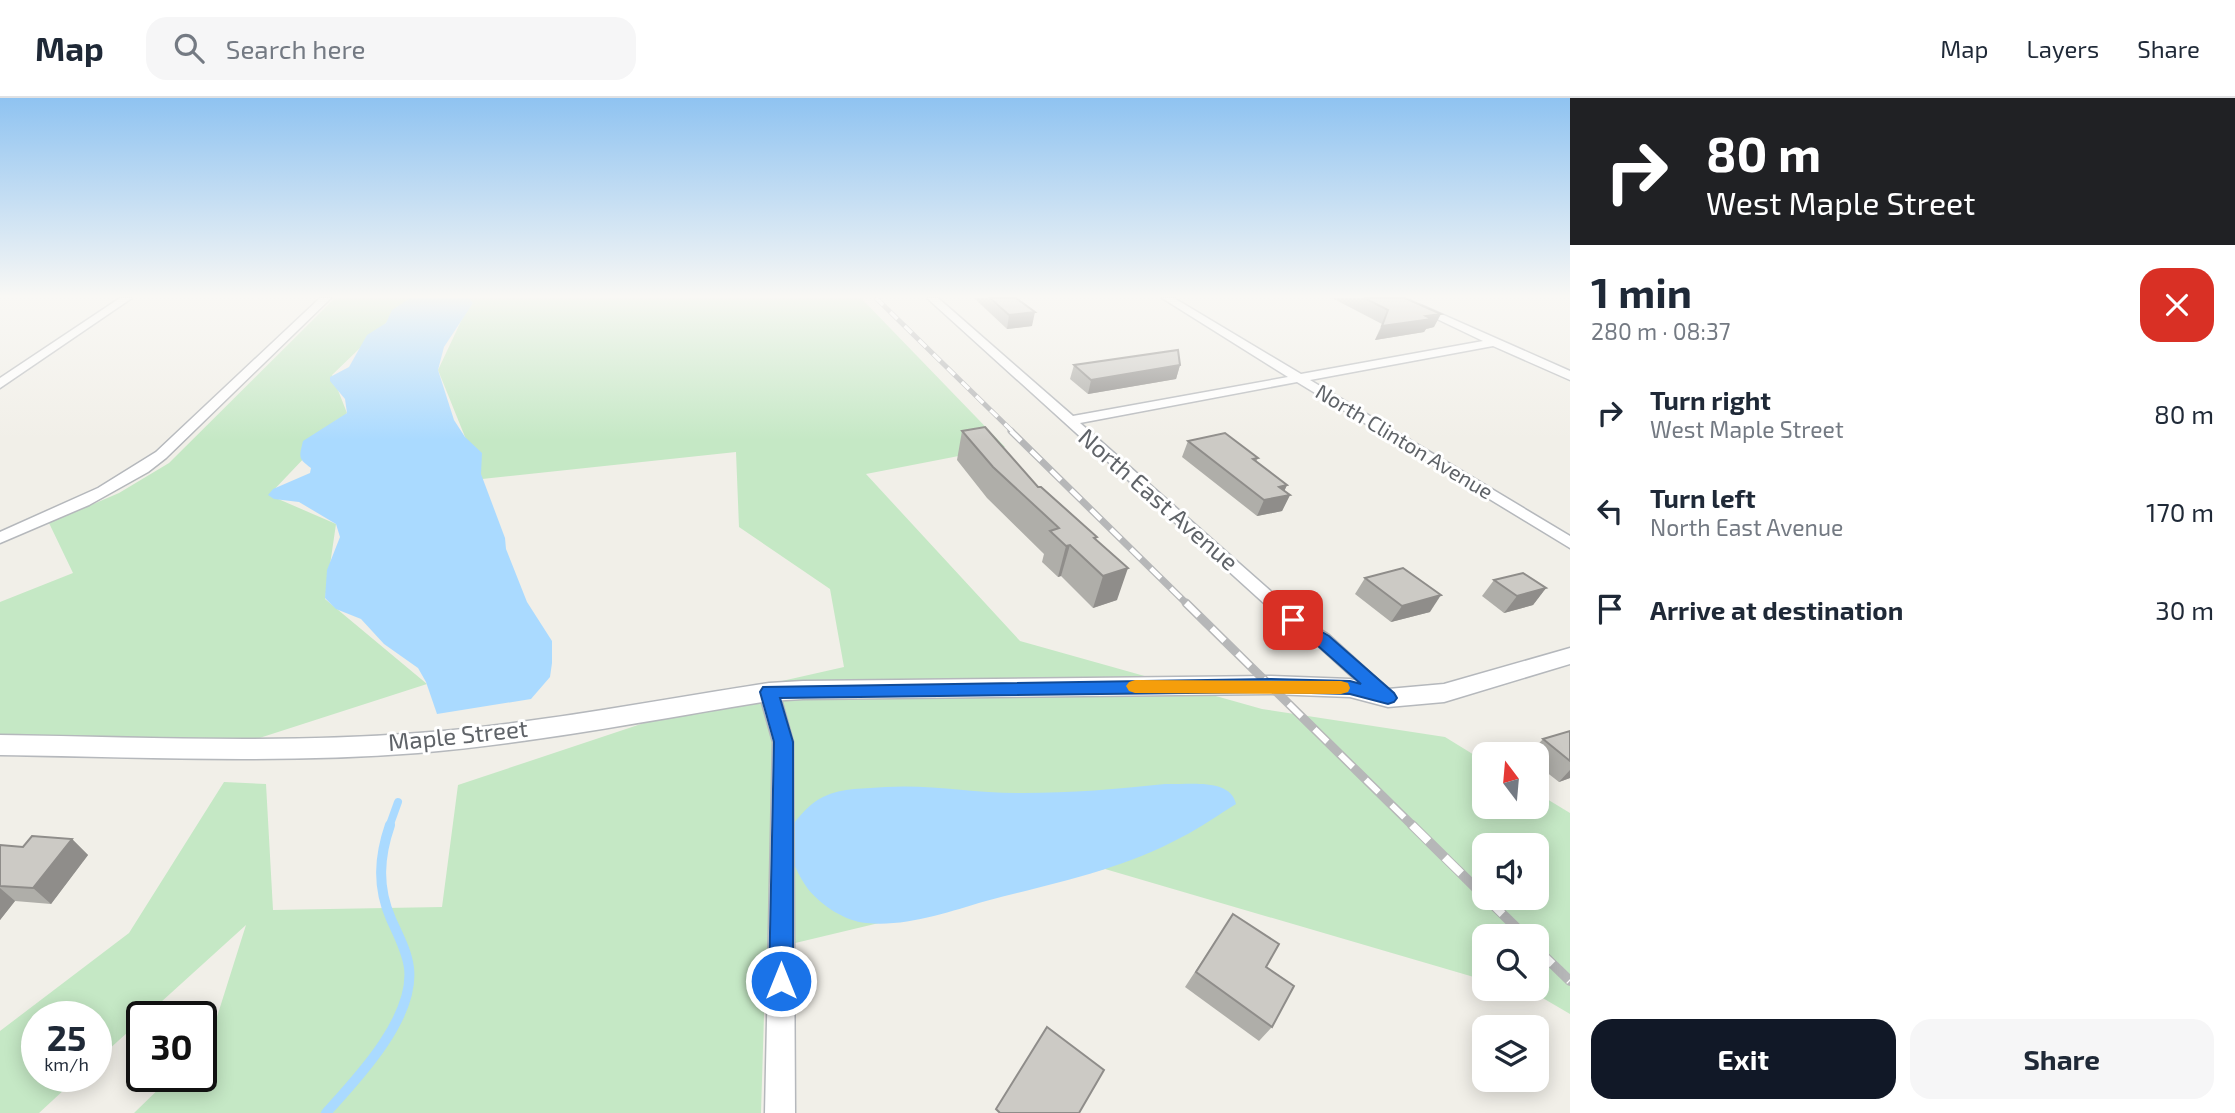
<!DOCTYPE html>
<meta charset="utf-8">
<style>
body{margin:0;font-family:"Exo 2",sans-serif;background:#f6f6f7;color:#1f2937;height:100vh;display:flex;flex-direction:column;font-size:26px;white-space:nowrap}
*{box-sizing:border-box;margin:0}
p{font-size:23px;color:#747a83}
.icon{flex:none;width:38px;height:38px;fill:none;stroke:currentColor;stroke-width:2;stroke-linecap:round;stroke-linejoin:round}
.map{position:relative;flex:1;overflow:hidden}
.side{display:flex;flex-direction:column;background:#fff;width:665px}
.side>*{flex:none}
.guide{background:#202124;color:#fff;overflow:hidden}
.needle{width:46px;rotate:344deg}
.fabs{position:absolute;left:1472px;top:644px;display:grid;gap:14px}
.fabs a{display:grid;place-items:center;width:77px;height:77px;border-radius:14px;background:#fff;box-shadow:0 4px 18px #0003;font-size:35px}
.speed{position:absolute;left:21px;top:903px;display:flex;gap:14px;font-size:35px;font-weight:700;text-align:center}
.speed>*{display:grid;place-content:center;width:91px;height:91px;border-radius:50%;background:#fff;box-shadow:0 4px 18px #0003;line-height:1}
.speed small{font-size:18px;font-weight:400}
.speed .limit{border:4px solid #111;border-radius:10px;background:#fff;color:#111}
.pin{position:absolute;display:grid;place-items:center;width:60px;height:60px;color:#fff;margin:-30px;border-radius:14px;box-shadow:0 4px 10px #0006}
.me{position:absolute;width:77px;margin:-38px;rotate:0deg;stroke-linejoin:round;filter:drop-shadow(0 0 5px #0008)}
.turn{display:flex;align-items:center;gap:24px;height:147px;padding:0 21px;font-size:32px}
.turn .icon{width:91px;height:91px;stroke-width:2.5}
.turn b{display:block;font-size:49px;line-height:60px}
.round{display:grid;place-items:center;flex:none;width:74px;height:74px;border-radius:21px;background:#f6f6f7}
.headline{display:flex;align-items:center;justify-content:space-between;height:119px;padding:0 21px}
h1{font-size:42px;font-weight:700;line-height:52px}
.primary-button{display:flex;gap:14px;margin-top:auto;padding:14px 21px}
.primary-button a{flex:1;height:80px;border-radius:21px;background:#111827;color:#fff;font-size:28px;font-weight:700;line-height:80px;text-align:center}
.primary-button a+a{background:#f6f6f7;color:#1f2937}
ul{padding:0;list-style:none}
li{display:flex;align-items:center;gap:21px;height:98px;padding:0 21px}
li div{flex:1}
li b{display:block;font-size:26px}
li em{font-style:normal}
header{display:flex;align-items:center;gap:42px;box-sizing:border-box;height:98px;padding:0 35px;background:#fff;border-bottom:2px solid #e0e1e3}
header strong{font-size:33px}
nav{display:flex;gap:38px;margin-inline-start:auto;font-size:24px}
.search{width:490px;height:63px;background:#f6f6f7;display:flex;align-items:center;gap:18px;box-sizing:border-box;padding:0 24px;border-radius:21px;color:#747a83;font-size:26px}
main{display:flex;flex:1;min-height:0}
.map>svg:first-child{display:block}
.green{fill:#c5e8c5;fill-rule:evenodd}
.water{fill:#aadaff}
.lines{fill:none;stroke-linecap:round;stroke-linejoin:round}
.stream-far1{stroke:#aadaff;stroke-width:8}
.stream{stroke:#aadaff;stroke-width:10}
.minor-casing{stroke:#b5b8bc;stroke-width:3}
.tertiary-casing{stroke:#b5b8bc;stroke-width:3}
.minor{fill:#fff;fill-rule:evenodd}
.tertiary{fill:#fff;fill-rule:evenodd}
.rail-far3-casing{stroke:#b6b7b8;stroke-width:5}
.rail-far2-casing{stroke:#b6b7b8;stroke-width:7}
.rail-far1-casing{stroke:#b6b7b8;stroke-width:9}
.rail-casing{stroke:#b6b7b8;stroke-width:10}
.rail-far3{stroke:#fff;stroke-width:3.5;stroke-dasharray:10;stroke-linecap:butt}
.rail-far2{stroke:#fff;stroke-width:4.5;stroke-dasharray:14;stroke-linecap:butt}
.rail-far1{stroke:#fff;stroke-width:6;stroke-dasharray:18;stroke-linecap:butt}
.rail{stroke:#fff;stroke-width:8;stroke-dasharray:23;stroke-linecap:butt}
.wall{fill:#afaea9}
.shaded-wall{fill:#8f8d8a}
.building{fill:#cccac5;stroke:#8f8d8a;stroke-width:2}
.route{fill:#1a73e8;stroke:#114b97;stroke-width:2}
.slow{fill:#f59e0b}
.labels{text-anchor:middle;stroke-width:6;stroke-linejoin:round;paint-order:stroke}
.far-street-label{font-size:21px;fill:#5f6368;stroke:#fff}
.street-label{font-size:24px;fill:#5f6368;stroke:#fff}
</style>
<header>
<strong>Map</strong>
<div class="search"><svg class="icon" aria-label="search" viewBox="0 0 24 24"><circle cx="10" cy="10" r="6"/><path d="M15 15l6 6"/></svg>Search here</div>
<nav><a>Map</a><a>Layers</a><a>Share</a></nav>
</header>
<main>
<div class="map">
<svg width="1570" height="1015" viewBox="0 0 1570 1015">
<rect width="100%" height="100%" fill="#f1efe8"/>
<g class="green">
<path d="M335 200H412L332 277 347 315 269 397 336 426 325 501 427 586 250 643 0 642V504L73 475 49 425 119 395 169 365Z"/>
<path d="M431 200H861L1005 349 866 376 1020 543 1262 611 1445 639 1484 663V709H1536L1537 695 1570 715V916L1541 899 1513 891H1536V838H1484V882L1105 771 766 852 761 1015H134L172 978H201V949L210 941 246 827 96 963V919H37V978H79L39 1015H0V933L129 835 224 684 266 686 273 812 442 809 458 687 746 591 844 569 830 491 739 429 736 354 482 381 438 272 471 202ZM1484 747H1536V800H1484Z"/>
</g>
<g class="water">
<path d="M410 200H469L473 205 444 249 438 272 454 322 465 339 482 355 481 376 505 440 506 451 527 504 552 543V565L550 579 531 601 437 616 426 584 418 570 384 546 361 521 336 511 325 500 327 472 340 439 336 426 299 404 274 401 268 397 273 391 310 375 311 370C298 360 299 360 303 343L347 315 345 301 330 283V279L349 269 367 237 386 225 392 212Z"/>
<path d="M1165 686C1186 687 1231 679 1236 706 1218 717 1200 730 1182 739 1121 772 1051 786 986 803 948 814 907 829 866 825 845 823 822 808 808 791 794 772 780 739 799 719 806 711 814 703 823 699 843 689 865 691 886 689 932 686 977 696 1023 695 1071 695 1118 691 1165 686Z"/>
</g>
<g class="lines">
<path class="stream-far1" d="M389 729 398 704"/>
<path class="stream" d="M326 1015C357 981 415 920 409 870 407 853 398 837 391 821 377 789 379 759 390 727"/>
<g class="minor-casing">
<g id="minor">
<path d="M120 200H132L0 290V280Z"/>
<path d="M320 200H331L166 360 148 374 89 407 0 445V434L98 390 156 354Z"/>
<path d="M927 200H938L1073 318 1288 279 1162 200H1174L1301 276 1483 243 1412 209 1421 207 1570 273V282L1493 248 1310 282 1570 438V450L1297 284 1080 325 1299 518 1329 537 1398 600 1395 605 1388 607 1381 605 1317 547 1287 526Z"/>
<path d="M769 587 776 589 779 594 793 644 795 1015H765L773 644 759 594 762 589Z"/>
</g>
</g>
<g class="tertiary-casing">
<path id="tertiary" d="M1570 550V566L1444 604 1388 609 1350 599 1271 596 803 601 769 603C652 622 536 645 418 655 279 666 139 659 0 657V637C139 639 279 646 418 635 536 626 652 603 769 585L803 583 1271 578 1350 581 1388 591 1444 586Z"/>
</g>
<use href="#minor" class="minor"/>
<use href="#tertiary" class="tertiary"/>
<g class="rail-far3-casing">
<path id="rail-far3" d="M876 200 1013 334"/>
</g>
<g class="rail-far2-casing">
<path id="rail-far2" d="M1011 333 1188 507"/>
</g>
<g class="rail-far1-casing">
<path id="rail-far1" d="M1186 505 1414 729"/>
</g>
<g class="rail-casing">
<g id="rail">
<path d="M1412 727 1484 798"/>
<path d="M1486 800 1525 838"/>
<path d="M1536 850 1570 883"/>
</g>
</g>
<use href="#rail-far3" class="rail-far3"/>
<use href="#rail-far2" class="rail-far2"/>
<use href="#rail-far1" class="rail-far1"/>
<use href="#rail" class="rail"/>
</g>
<g class="wall">
<path d="M974 200H1016L1032 228 1007 231Z"/>
<path d="M1332 200H1405L1434 229 1426 231 1424 234 1375 242 1382 226Z"/>
<path d="M1074 267H1180L1176 281 1088 296 1070 281Z"/>
<path d="M962 333 1038 389 1096 441 1117 502 1093 510 1061 478 1058 479 1042 464 1044 456 987 400 957 362Z"/>
<path d="M1188 343 1258 360 1256 364 1287 387 1284 393 1290 397 1282 413 1257 418 1182 359Z"/>
<path d="M1365 480 1430 514 1391 524 1355 496Z"/>
<path d="M1494 482 1546 490 1533 507 1504 515 1482 498Z"/>
<path d="M1570 633V680L1559 684 1536 666V656H1529L1543 641Z"/>
<path d="M72 741 88 757 51 806 15 803 0 822V747L23 749Z"/>
<path d="M1233 816 1266 869 1272 929 1259 943 1185 889Z"/>
</g>
<g class="shaded-wall">
<path d="M1035 214 1032 228 1007 231 1009 217Z"/>
<path d="M1441 216 1434 229 1426 231 1424 234 1375 242 1382 228Z"/>
<path d="M1180 267 1176 281 1088 296 1091 282Z"/>
<path d="M1287 387 1282 398 1290 397 1282 413 1257 418 1264 402 1279 389Z"/>
<path d="M1070 447 1061 478 1058 479 1066 448Z"/>
<path d="M1128 470 1117 502 1093 510 1103 478Z"/>
<path d="M1546 490 1533 507 1504 515 1517 498Z"/>
<path d="M1441 497 1430 514 1391 524 1402 508Z"/>
<path d="M1570 672V680L1559 684Z"/>
<path d="M72 741 88 757 51 806 33 790Z"/>
<path d="M0 790 15 803 0 822Z"/>
</g>
<g class="building">
<path d="M990 200H1016L1035 214 1009 217Z"/>
<path d="M1364 200H1405L1441 216 1426 218 1432 221 1382 228 1388 212Z"/>
<path d="M1178 252 1180 267 1091 282 1074 267Z"/>
<path d="M985 329 1038 389H1041L1097 439 1094 440 1128 470 1103 478 1070 447 1066 448 1050 433 1059 430 993 369 962 333Z"/>
<path d="M1225 335 1258 360 1253 361 1287 387 1279 389 1290 397 1264 402 1188 343Z"/>
<path d="M1403 470 1441 497 1402 508 1365 480Z"/>
<path d="M1523 475 1546 490 1517 498 1494 482Z"/>
<path d="M1570 633V663L1543 641Z"/>
<path d="M32 738 72 741 33 790 0 788V747L23 749Z"/>
<path d="M1233 816 1279 846 1266 869 1294 888 1272 929 1196 874Z"/>
<path d="M1047 929 1104 972 1079 1015H1000L996 1011Z"/>
</g>
<linearGradient id="sky" x2="0" y2="1"><stop stop-color="#8fc3f1"/><stop offset="0.58" stop-color="#f9f8f5"/><stop offset="1" stop-color="#f9f8f5" stop-opacity="0"/></linearGradient>
<rect width="1570" height="342" fill="url(#sky)"/>
<path class="route" d="M1293 517 1329 538 1394 595 1397 600 1394 604 1388 606 1350 596 1271 594 780 600 793 644V883L789 891 781 895 773 891 769 883 774 644 760 594 763 589 1271 581 1350 583 1361 586 1317 547 1288 526 1285 522Z"/>
<path class="slow" d="M1135 582 1341 583 1348 585 1350 590 1348 594 1341 596 1135 595 1129 593 1126 588 1129 584Z"/>
<g class="labels">
<g class="far-street-label">
<text transform="translate(1404 344) rotate(31)" y="7">North Clinton Avenue</text>
</g>
<g class="street-label">
<text transform="translate(1158 402) rotate(41)" y="8">North East Avenue</text>
<text transform="translate(458 638) rotate(-6)" y="8">Maple Street</text>
</g>
</g>
</svg>
<div class="fabs">
<a><svg class="needle" viewBox="-14 -14 28 28"><path d="M0-13l5 13h-10z" fill="#e53935"/><path d="M0 13l5-13h-10z" fill="#747a83"/></svg></a>
<a><svg class="icon" aria-label="sound" viewBox="0 0 24 24"><path d="M4 9h4l5-4v14l-5-4H4zM17 9q2 3 0 6"/></svg></a>
<a><svg class="icon" aria-label="search" viewBox="0 0 24 24"><circle cx="10" cy="10" r="6"/><path d="M15 15l6 6"/></svg></a>
<a><svg class="icon" aria-label="layers" viewBox="0 0 24 24"><path d="M12 4l9 5-9 5-9-5zM3 14l9 5 9-5"/></svg></a>
</div>
<div class="speed"><div>25<small>km/h</small></div><div class="limit">30</div></div>
<div class="pin" style="left:1293px;top:522px;background:#d93025"><svg class="icon" aria-label="arrive" viewBox="0 0 24 24"><path d="M6 21V4h12l-3 4 3 4H6"/></svg></div>
<svg class="me" style="left:781px;top:883px" viewBox="-20 -20 40 40"><circle r="17" fill="#1a73e8" stroke="#fff" stroke-width="3"/><path d="M0-11L8 9 0 5-8 9z" fill="#fff"/></svg>
</div>
<section class="side">
<div class="guide">
<div class="turn"><svg class="icon" aria-label="right" viewBox="0 0 24 24"><path d="M7 20v-9h11M14 6l5 5-5 5"/></svg><div><b>80 m</b>West Maple Street</div></div>
</div>
<div class="headline"><div><h1>1 min</h1><p>280 m · 08:37</p></div><a class="round" style="background:#d93025;color:#fff"><svg class="icon" aria-label="close" viewBox="0 0 24 24"><path d="M6 6l12 12M18 6L6 18"/></svg></a></div>
<ul>
<li><svg class="icon" aria-label="right" viewBox="0 0 24 24"><path d="M7 20v-9h11M14 6l5 5-5 5"/></svg><div><b>Turn right</b><p>West Maple Street</p></div><em>80 m</em></li>
<li><svg class="icon" aria-label="left" viewBox="0 0 24 24"><path d="M17 20v-9H6M10 6l-5 5 5 5"/></svg><div><b>Turn left</b><p>North East Avenue</p></div><em>170 m</em></li>
<li><svg class="icon" aria-label="arrive" viewBox="0 0 24 24"><path d="M6 21V4h12l-3 4 3 4H6"/></svg><div><b>Arrive at destination</b></div><em>30 m</em></li>
</ul>
<div class="primary-button"><a>Exit</a><a>Share</a></div>
</section>
</main>
